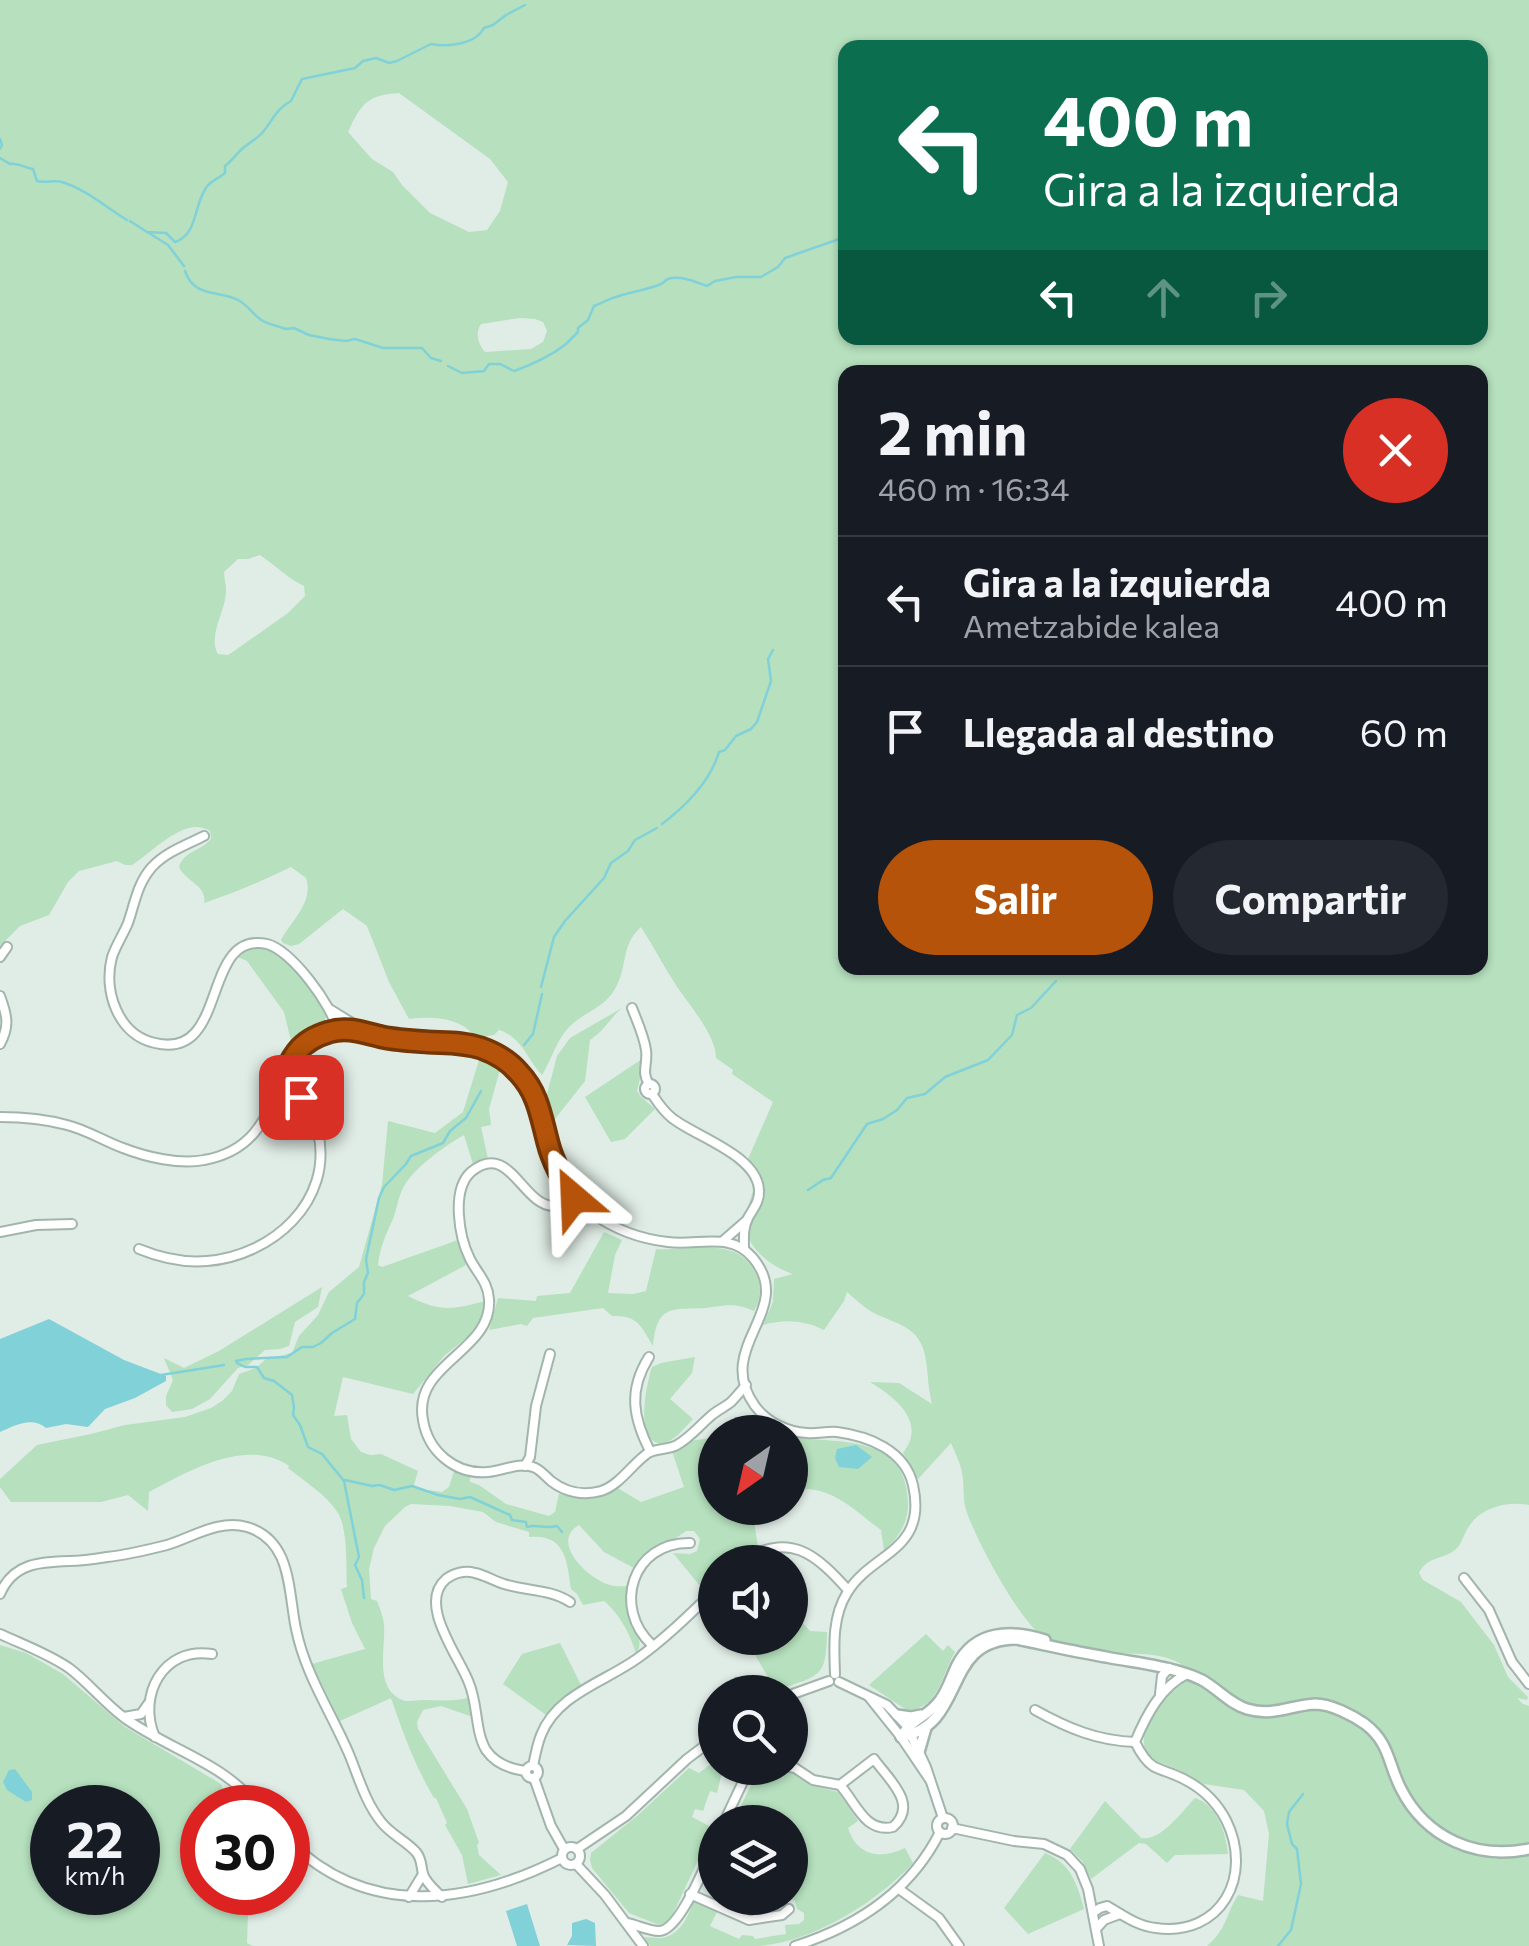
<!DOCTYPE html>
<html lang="es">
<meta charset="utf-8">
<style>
body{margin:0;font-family:Commissioner,sans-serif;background:#242831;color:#f1f3f6;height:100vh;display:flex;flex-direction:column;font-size:38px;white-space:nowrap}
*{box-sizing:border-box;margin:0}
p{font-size:32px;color:#9ea1a6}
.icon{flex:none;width:55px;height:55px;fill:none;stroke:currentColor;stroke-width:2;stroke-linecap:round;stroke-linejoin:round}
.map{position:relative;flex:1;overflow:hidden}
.details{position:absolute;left:838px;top:365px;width:650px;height:610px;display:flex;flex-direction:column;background:#171b24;border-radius:20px;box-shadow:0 2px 8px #0004}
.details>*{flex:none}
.banner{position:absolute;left:838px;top:40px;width:650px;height:305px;border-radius:20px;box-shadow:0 2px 8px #0004;background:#0b6e4f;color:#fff;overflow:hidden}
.needle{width:65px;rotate:214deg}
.buttons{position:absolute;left:698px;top:1415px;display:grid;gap:20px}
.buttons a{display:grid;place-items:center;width:110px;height:110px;border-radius:50%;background:#171b24;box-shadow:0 2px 8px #0004;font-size:50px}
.speed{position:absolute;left:30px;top:1785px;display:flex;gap:20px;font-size:50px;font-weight:700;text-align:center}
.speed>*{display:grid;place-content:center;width:130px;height:130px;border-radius:50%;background:#171b24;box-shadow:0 2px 8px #0004;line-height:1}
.speed small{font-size:25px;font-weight:400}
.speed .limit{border:15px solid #d22;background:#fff;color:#111}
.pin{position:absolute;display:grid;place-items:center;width:85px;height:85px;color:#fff;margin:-42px;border-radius:20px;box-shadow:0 5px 15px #0006}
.me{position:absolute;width:110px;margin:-55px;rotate:334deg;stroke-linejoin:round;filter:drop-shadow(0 0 8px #0008)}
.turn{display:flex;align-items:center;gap:35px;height:210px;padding:0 40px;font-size:45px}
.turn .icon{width:130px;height:130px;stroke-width:2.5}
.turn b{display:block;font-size:70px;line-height:85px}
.lanes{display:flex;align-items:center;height:95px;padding:0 40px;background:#0003;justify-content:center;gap:50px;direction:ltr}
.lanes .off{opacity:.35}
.round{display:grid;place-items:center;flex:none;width:105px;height:105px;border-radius:52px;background:#242831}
.headline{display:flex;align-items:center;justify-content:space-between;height:170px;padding:0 40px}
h1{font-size:60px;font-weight:700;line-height:75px}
.action{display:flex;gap:20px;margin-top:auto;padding:20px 40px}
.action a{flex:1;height:115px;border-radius:60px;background:#b45309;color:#fff;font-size:40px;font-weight:700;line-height:115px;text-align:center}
.action a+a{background:#242831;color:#f1f3f6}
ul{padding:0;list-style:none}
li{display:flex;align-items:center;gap:30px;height:130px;padding:0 40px;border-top:2px solid #363941}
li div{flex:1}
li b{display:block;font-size:38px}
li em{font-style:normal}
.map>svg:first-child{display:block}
.green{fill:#b6e0be;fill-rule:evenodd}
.water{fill:#81d1d8}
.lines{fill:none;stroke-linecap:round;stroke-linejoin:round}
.stream{stroke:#81d1d8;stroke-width:2.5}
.minor-casing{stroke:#a2b5ad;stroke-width:12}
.tertiary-casing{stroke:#a2b5ad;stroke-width:14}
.minor{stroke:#fff;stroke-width:8}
.tertiary{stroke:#fff;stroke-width:9}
.route-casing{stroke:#753606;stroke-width:25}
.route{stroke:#b45309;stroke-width:18}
</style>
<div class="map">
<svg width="1529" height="1946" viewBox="0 0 1529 1946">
<rect width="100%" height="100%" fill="#e0ece6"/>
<g class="green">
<path d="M0 0H1529V1505C1508 1501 1482 1507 1470 1525 1465 1531 1463 1540 1458 1547 1447 1560 1427 1555 1419 1573L1423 1580 1461 1602 1494 1645 1508 1677 1528 1697 1527 1700 1517 1698 1523 1704 1529 1706V1946H1207C1227 1929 1225 1916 1238 1895L1263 1901 1269 1834 1264 1811 1244 1790 1204 1784 1175 1768 1156 1761 1145 1751C1140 1729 1153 1708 1169 1694 1178 1686 1187 1682 1190 1671 1166 1648 1131 1656 1101 1652 1086 1650 1054 1644 1042 1636 1018 1618 976 1540 966 1510 963 1500 964 1490 963 1479 962 1466 956 1455 951 1443L918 1479 903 1453C927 1422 896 1398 870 1382L899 1383 932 1404C927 1386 929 1367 923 1348 914 1322 885 1322 866 1308 859 1303 853 1297 847 1292L844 1301 824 1330C804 1320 784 1319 763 1325L773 1302 774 1279 793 1274C772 1267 745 1248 746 1223 746 1210 752 1196 755 1183L745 1166 773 1102 732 1074 733 1070 716 1058C716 1034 687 1003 674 982 662 964 653 945 641 927 621 945 628 963 617 985 607 1007 586 1011 570 1026 556 1040 552 1059 542 1075 527 1059 522 1037 499 1030L494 1035 475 1038C463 1017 431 1016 409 1019L389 982 367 926 343 909 299 944 291 946 283 943 281 940C292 920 314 902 306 878L291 867C262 881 234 893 204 903 208 886 185 881 179 867 184 851 201 851 211 839L210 831C185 815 153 852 132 865H125L117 861 79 871 68 882 49 915 20 926 0 946ZM845 48H1480V338H845ZM399 93 490 159 508 182 500 211 487 230 469 232 430 213 402 185 393 172 372 159 348 132C361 104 367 95 399 93ZM520 318 535 319 543 322 547 331 543 342 531 349 485 352C478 344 475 333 481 324ZM845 372H1480V968H845ZM260 555C275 565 287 578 304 586L305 596 288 613 234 651 228 655 218 654C207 635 227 610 226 589 226 584 224 578 224 572L238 559H248Z"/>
<path d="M257 948C289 950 308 987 327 1011 327 1029 306 1035 292 1045L284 1012 247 961 238 957 243 952Z"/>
<path d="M622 1008C610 1018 604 1031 590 1040L585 1081 551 1124 544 1096 546 1098 557 1056 570 1038Z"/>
<path d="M485 1056 501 1066 489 1109 491 1125 481 1127 488 1159 473 1164 464 1135C446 1145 412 1169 403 1188 398 1197 397 1209 393 1219 386 1234 380 1247 378 1265L382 1267 458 1240 466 1265 408 1296C440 1312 452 1310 485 1301L483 1317 475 1331 444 1356 413 1394 343 1377 334 1416 347 1415 351 1439 361 1452 370 1455 381 1454 418 1471 413 1488 442 1492 449 1487 454 1471 470 1476V1482L479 1485 506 1504 549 1516 555 1512 559 1494 562 1493 592 1497 616 1487 641 1502 684 1487 672 1451 688 1441 711 1438 715 1445V1508H752L758 1547 735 1562H715V1583L705 1592 673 1553 690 1554 697 1551 700 1539 694 1531H686C665 1547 653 1543 634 1568L604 1552 579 1525C549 1542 589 1580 610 1585 615 1587 621 1586 627 1586 626 1595 626 1604 628 1613 632 1630 646 1638 636 1654 631 1635 619 1613 604 1601L583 1605 577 1594 571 1589C567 1562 566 1533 529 1537V1532L496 1522 483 1512 450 1506 411 1504 405 1507 385 1526 374 1548 369 1569 371 1599 377 1601C380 1609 383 1616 384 1624 386 1646 374 1686 400 1699 407 1703 415 1700 423 1700 440 1700 456 1702 470 1697L473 1717 441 1706 423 1710 417 1722 418 1729 467 1809 479 1843 477 1845 479 1855 501 1875 468 1884 462 1855 445 1825 447 1823 436 1798H434C415 1766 403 1733 391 1698L340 1721 312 1664 365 1649 352 1623 341 1589 347 1587C346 1567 348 1530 338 1513 327 1495 304 1481 288 1468L289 1466C246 1437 189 1471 149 1492L148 1511 128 1495 101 1502H11L0 1487V1479L37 1445 91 1434 125 1425 185 1417 211 1408 222 1401 232 1391 239 1374 256 1368 266 1359 292 1353 299 1336 318 1315 329 1292 359 1267 382 1185 388 1121 435 1133 463 1112 480 1057Z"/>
<path d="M645 1057 637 1091 641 1097 655 1109 625 1139 611 1142 585 1097Z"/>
<path d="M604 1232 622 1240 615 1255 608 1293 633 1294 646 1291 656 1249C689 1252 738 1234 756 1274 762 1287 761 1299 754 1311 733 1302 726 1306 705 1308 673 1310 657 1303 653 1346 641 1326 638 1315 612 1316L603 1308 533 1318 527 1326 521 1324 489 1330 498 1298 536 1301 537 1296 570 1293Z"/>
<path d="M322 1287 318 1307 295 1322 289 1346 280 1349 265 1350 248 1365 238 1368 210 1399 192 1409 172 1412 166 1405V1396L173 1380 164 1358 184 1368 219 1351Z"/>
<path d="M695 1357 692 1373 670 1399 693 1419C685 1427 673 1444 660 1443 634 1441 647 1382 652 1367L661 1363Z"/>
<path d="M790 1437C836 1444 906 1432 908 1502 909 1521 899 1538 884 1550L881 1530C854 1510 827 1481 790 1491V1446L799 1441Z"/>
<path d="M790 1601 797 1604 796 1615 810 1631 827 1632C826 1674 823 1675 783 1688L774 1680 768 1677 745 1638H790Z"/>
<path d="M926 1634 943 1651 948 1645 955 1652C941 1675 940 1707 908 1711L869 1685Z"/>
<path d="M560 1643 582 1687 561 1700 546 1715 503 1684 522 1654Z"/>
<path d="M0 1645 26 1653 63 1674 125 1727 221 1784 227 1799 236 1807 202 1808V1892L259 1893 248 1914 247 1943 253 1946H0ZM52 1808H138V1892H52Z"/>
<path d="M715 1761V1768H723L717 1793 710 1791 703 1811 695 1809 692 1817 713 1828 672 1916 665 1923 659 1925 629 1913 592 1868 590 1860 591 1853 637 1816 689 1768 699 1773Z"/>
<path d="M762 1773H793L810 1785 838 1792 858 1821 848 1828C857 1856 880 1860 905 1848L913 1863C877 1902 813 1942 759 1946 723 1946 686 1946 650 1946L644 1937C650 1937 655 1938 661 1938 680 1936 688 1916 694 1901L717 1912 710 1926 739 1939 742 1935 753 1936 755 1939 786 1934 785 1925 799 1924 804 1920V1913L797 1909 795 1901 789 1898 790 1822H733L755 1777Z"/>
<path d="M1195 1798C1217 1805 1226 1833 1228 1854L1175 1855 1167 1863 1146 1844 1139 1843 1091 1879 1082 1861 1070 1849 1105 1801 1141 1838C1160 1842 1182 1812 1195 1798Z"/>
<path d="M1045 1853C1071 1863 1077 1884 1084 1909L1028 1934 1004 1908Z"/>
</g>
<g class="water">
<path d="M49 1319 124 1360 166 1376V1381L135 1398 105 1409 88 1427 66 1424 46 1428C31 1416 15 1426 0 1432V1339Z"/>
<path d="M856 1445 872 1457 858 1469 839 1467 835 1458 837 1449Z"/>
<path d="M15 1769 32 1792V1800L26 1802 7 1790 3 1782 9 1770Z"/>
<path d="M527 1904 540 1946H517L506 1911Z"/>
<path d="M586 1919 595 1923 596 1946 567 1945 572 1936V1923Z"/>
</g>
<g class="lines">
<g class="stream">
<path d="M0 139 2 145 0 149"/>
<path d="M0 158 10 164C16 162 26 168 33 169L37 181C45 183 55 180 62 182 85 189 106 207 127 220"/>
<path d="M130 221 147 232 166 233 175 242C198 234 193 207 206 188 210 181 218 179 225 173V166C232 161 236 154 243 148 249 143 258 138 263 132 272 121 277 108 291 101L302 79 355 68 363 61 376 58 389 63 397 61 431 44C447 47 475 45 484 28L493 25 506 15 525 5"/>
<path d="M149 233 168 245 184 266"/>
<path d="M185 271C194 298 218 290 238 300 248 305 254 316 263 321 270 325 279 326 286 329L294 328 309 335 329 339 346 341 355 339 383 348H422L431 358 441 361"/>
<path d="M448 366 462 373 484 371 489 364H500L514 371C531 365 552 355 566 344 570 340 574 336 578 332V328L588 320 594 306C602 303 608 299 616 297 630 292 647 290 661 284 664 283 665 280 668 279 680 275 696 282 707 286L715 281 736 277H761L778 267 785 258 845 237"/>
<path d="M662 824C687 805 710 782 719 752L725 750 736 736 751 729 757 722 771 681 768 659 773 650"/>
<path d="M541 987 554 937 565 921 604 878 611 863 628 851 635 840 657 828"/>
<path d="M524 1045 533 1034 542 994"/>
<path d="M808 1190 823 1180 831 1178 867 1124 883 1119 897 1110 907 1098 925 1094 945 1077 988 1060 1012 1035 1017 1015 1031 1008 1056 981"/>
<path d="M236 1361 246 1359 287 1357 302 1347H313L321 1343 332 1333 355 1319 357 1303 364 1294V1282L368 1273 366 1259 379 1198 384 1187 406 1164 411 1156 443 1143 450 1131 466 1118 481 1091"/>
<path d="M237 1363 245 1367H257L264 1378 274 1381 292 1395 294 1408 293 1415 300 1425 308 1447 322 1454 344 1481 359 1557 355 1565 362 1580 364 1598"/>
<path d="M161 1375 224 1365"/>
<path d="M345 1480 372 1486 380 1485 394 1490 412 1486 438 1495 460 1499 470 1497 510 1515 512 1520 526 1522 527 1527C537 1524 547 1529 557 1526L562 1532"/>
<path d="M1278 1946 1291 1930 1301 1884 1297 1849 1292 1844 1287 1824 1289 1812 1303 1794"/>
</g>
<g class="minor-casing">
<g id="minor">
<path d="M204 836C186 845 166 852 152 867 137 884 135 903 128 923 123 935 116 945 112 957 103 991 118 1035 155 1043 230 1061 200 930 267 944 291 950 333 1006 337 1030"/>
<path d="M0 957 7 947"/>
<path d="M0 996C7 1015 10 1026 0 1044"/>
<path d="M632 1008C637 1021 644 1036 646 1050 648 1064 641 1072 649 1084"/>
<path d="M331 1010 365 1031"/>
<circle cx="650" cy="1089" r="5"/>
<path d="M652 1094C658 1103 663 1111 672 1118 696 1137 757 1155 759 1190 760 1201 753 1209 748 1218 743 1228 744 1238 744 1249"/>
<path d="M0 1117C22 1117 45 1119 67 1125 87 1130 104 1141 123 1148 146 1157 180 1165 204 1160 295 1144 261 1043 336 1030 357 1027 387 1038 410 1040 443 1044 476 1040 504 1060 554 1094 538 1156 574 1199 578 1204 586 1209 592 1213 614 1229 641 1239 668 1242 698 1246 731 1231 753 1258 797 1311 712 1346 755 1406 767 1422 787 1432 807 1433 817 1434 827 1431 837 1432 868 1436 905 1450 913 1485 928 1552 871 1552 847 1593 832 1617 834 1647 835 1674"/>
<path d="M574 1199C567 1202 560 1206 553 1206 522 1205 509 1140 471 1172 451 1190 459 1237 470 1259 477 1273 488 1282 489 1299 493 1352 412 1363 423 1420 428 1451 455 1475 488 1472 502 1471 519 1462 533 1467 540 1469 545 1476 551 1481 565 1492 583 1496 601 1491 620 1485 632 1464 648 1453 657 1448 668 1450 677 1445 691 1437 700 1425 712 1415 718 1410 725 1407 731 1402 736 1397 741 1391 746 1385"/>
<path d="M0 1232 36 1225 72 1224"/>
<path d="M724 1240 747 1220"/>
<path d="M139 1249C161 1258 184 1263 207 1261 272 1256 334 1201 318 1132 313 1109 299 1091 285 1072"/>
<path d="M649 1357C628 1390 633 1418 650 1451"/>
<path d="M525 1466 530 1457 536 1406 550 1354"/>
<path d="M742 1562C788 1530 816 1554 848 1590"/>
<path d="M1464 1578 1489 1610 1512 1662 1529 1684"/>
<path d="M0 1594C13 1563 40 1562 69 1561 82 1561 95 1559 107 1557 127 1555 147 1550 167 1545 193 1537 219 1519 247 1527 292 1540 288 1591 296 1629 305 1674 331 1712 349 1754 359 1778 365 1802 382 1823 392 1835 406 1841 416 1852 422 1859 421 1866 423 1874 426 1883 435 1890 442 1897"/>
<path d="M0 1634C24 1645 47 1653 69 1668 89 1683 105 1704 126 1719 174 1752 221 1761 260 1808"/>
<path d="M652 1645C612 1608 632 1542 690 1543"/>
<path d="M839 1682 887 1705 907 1726"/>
<path d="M1160 1694 1162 1676 1169 1668"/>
<path d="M790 1695 829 1681"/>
<path d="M869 1697 901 1737 930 1780"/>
<path d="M1035 1710C1067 1728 1098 1741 1135 1742"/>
<path d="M124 1717 141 1714 148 1704"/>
<path d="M911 1735 926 1767 943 1818"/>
<path d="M155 1737C137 1696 163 1646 212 1654"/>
<circle cx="532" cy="1772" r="6"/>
<path d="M533 1766C535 1756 537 1745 541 1735 557 1694 605 1682 638 1658 666 1638 690 1614 715 1590"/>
<path d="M790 1767 795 1768 813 1780 840 1785C856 1803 865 1833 893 1827 919 1804 889 1780 874 1759L840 1785"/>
<path d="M525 1771C510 1769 495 1763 486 1750 475 1732 478 1704 469 1683 459 1656 417 1604 446 1579 454 1573 465 1570 475 1573 485 1575 494 1581 504 1584 526 1591 550 1589 570 1602"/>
<path d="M534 1778 551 1826 564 1849"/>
<circle cx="945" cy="1826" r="8"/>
<path d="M724 1822 748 1771"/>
<path d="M952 1828 1014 1841 1044 1844 1067 1855 1080 1869 1088 1889 1099 1946"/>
<path d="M288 1840C367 1919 469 1905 562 1858"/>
<circle cx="571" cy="1856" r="9"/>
<path d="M577 1849 626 1816 687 1759 715 1738"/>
<path d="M576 1864 605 1895 643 1946"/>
<path d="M899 1889 939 1918 959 1946"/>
<path d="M690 1894 749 1920 782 1915 789 1909"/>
<path d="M409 1897 423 1874"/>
<path d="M1094 1912 1100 1908 1107 1906C1123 1915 1137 1926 1156 1928 1221 1937 1254 1876 1226 1820 1215 1799 1197 1784 1175 1775 1168 1772 1160 1770 1153 1766 1145 1761 1139 1750 1135 1742 1146 1716 1161 1686 1187 1674"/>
<path d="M627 1923C637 1925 649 1931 659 1931 680 1931 707 1861 715 1843"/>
<path d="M1096 1929 1104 1920 1120 1914"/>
<path d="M795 1946C858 1926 910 1892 940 1832"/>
</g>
</g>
<g class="tertiary-casing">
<g id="tertiary">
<path d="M897 1715 911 1717 921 1715"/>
<path d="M901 1737C969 1724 940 1640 1016 1639 1046 1645 1076 1652 1106 1657 1131 1662 1156 1664 1181 1672 1188 1674 1196 1677 1202 1680 1218 1689 1230 1704 1247 1709 1274 1717 1291 1705 1315 1704 1331 1704 1352 1715 1365 1724 1390 1743 1388 1764 1401 1789 1426 1838 1476 1860 1529 1849"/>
<path d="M901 1737C910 1720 929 1716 940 1700 948 1689 951 1677 957 1665 975 1630 1011 1629 1045 1640"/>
<path d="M919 1752 926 1728"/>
</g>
</g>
<use href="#minor" class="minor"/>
<use href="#tertiary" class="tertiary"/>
</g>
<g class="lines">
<g class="route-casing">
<path id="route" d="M301 1097 280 1086C291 1058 298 1041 329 1032 347 1026 364 1033 382 1037 396 1040 413 1041 428 1042 446 1043 463 1042 481 1048 495 1053 509 1061 519 1073 538 1093 541 1117 548 1143 553 1163 564 1181 574 1198"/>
</g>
<use href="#route" class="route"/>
</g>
</svg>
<div class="buttons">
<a><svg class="needle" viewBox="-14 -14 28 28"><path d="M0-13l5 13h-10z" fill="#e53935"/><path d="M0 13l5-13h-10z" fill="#9ea1a6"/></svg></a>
<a><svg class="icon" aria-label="sound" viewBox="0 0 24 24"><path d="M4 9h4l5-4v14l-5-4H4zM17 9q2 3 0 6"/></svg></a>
<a><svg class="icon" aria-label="search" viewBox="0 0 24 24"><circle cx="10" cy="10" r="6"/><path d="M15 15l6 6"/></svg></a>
<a><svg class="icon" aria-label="layers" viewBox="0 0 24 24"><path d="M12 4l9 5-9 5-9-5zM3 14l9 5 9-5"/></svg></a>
</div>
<div class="speed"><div>22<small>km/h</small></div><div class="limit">30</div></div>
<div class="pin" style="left:301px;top:1097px;background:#d93025"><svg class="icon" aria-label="arrive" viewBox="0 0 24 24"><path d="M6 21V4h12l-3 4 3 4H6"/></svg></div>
<svg class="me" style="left:574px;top:1198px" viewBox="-20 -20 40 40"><path d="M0-17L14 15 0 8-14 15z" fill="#b45309" stroke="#fff" stroke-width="4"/></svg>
<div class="banner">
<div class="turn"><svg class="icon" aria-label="left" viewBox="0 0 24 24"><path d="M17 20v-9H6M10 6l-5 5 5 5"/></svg><div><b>400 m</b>Gira a la izquierda</div></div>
<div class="lanes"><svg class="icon" aria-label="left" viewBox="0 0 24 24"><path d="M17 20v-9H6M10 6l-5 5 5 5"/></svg><svg class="icon off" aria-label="ahead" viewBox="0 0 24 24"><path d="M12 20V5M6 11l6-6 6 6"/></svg><svg class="icon off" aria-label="right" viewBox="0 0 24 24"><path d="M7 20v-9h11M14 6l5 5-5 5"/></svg></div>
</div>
<section class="details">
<div class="headline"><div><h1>2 min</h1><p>460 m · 16:34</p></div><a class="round" style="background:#d93025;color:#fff"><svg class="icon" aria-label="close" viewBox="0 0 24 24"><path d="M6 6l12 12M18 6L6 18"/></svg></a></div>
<ul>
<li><svg class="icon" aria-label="left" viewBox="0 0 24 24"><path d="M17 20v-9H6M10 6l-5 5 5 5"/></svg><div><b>Gira a la izquierda</b><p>Ametzabide kalea</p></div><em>400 m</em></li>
<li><svg class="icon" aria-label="arrive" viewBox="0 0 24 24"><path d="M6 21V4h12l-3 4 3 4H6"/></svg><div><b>Llegada al destino</b></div><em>60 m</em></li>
</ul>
<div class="action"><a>Salir</a><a>Compartir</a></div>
</section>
</div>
